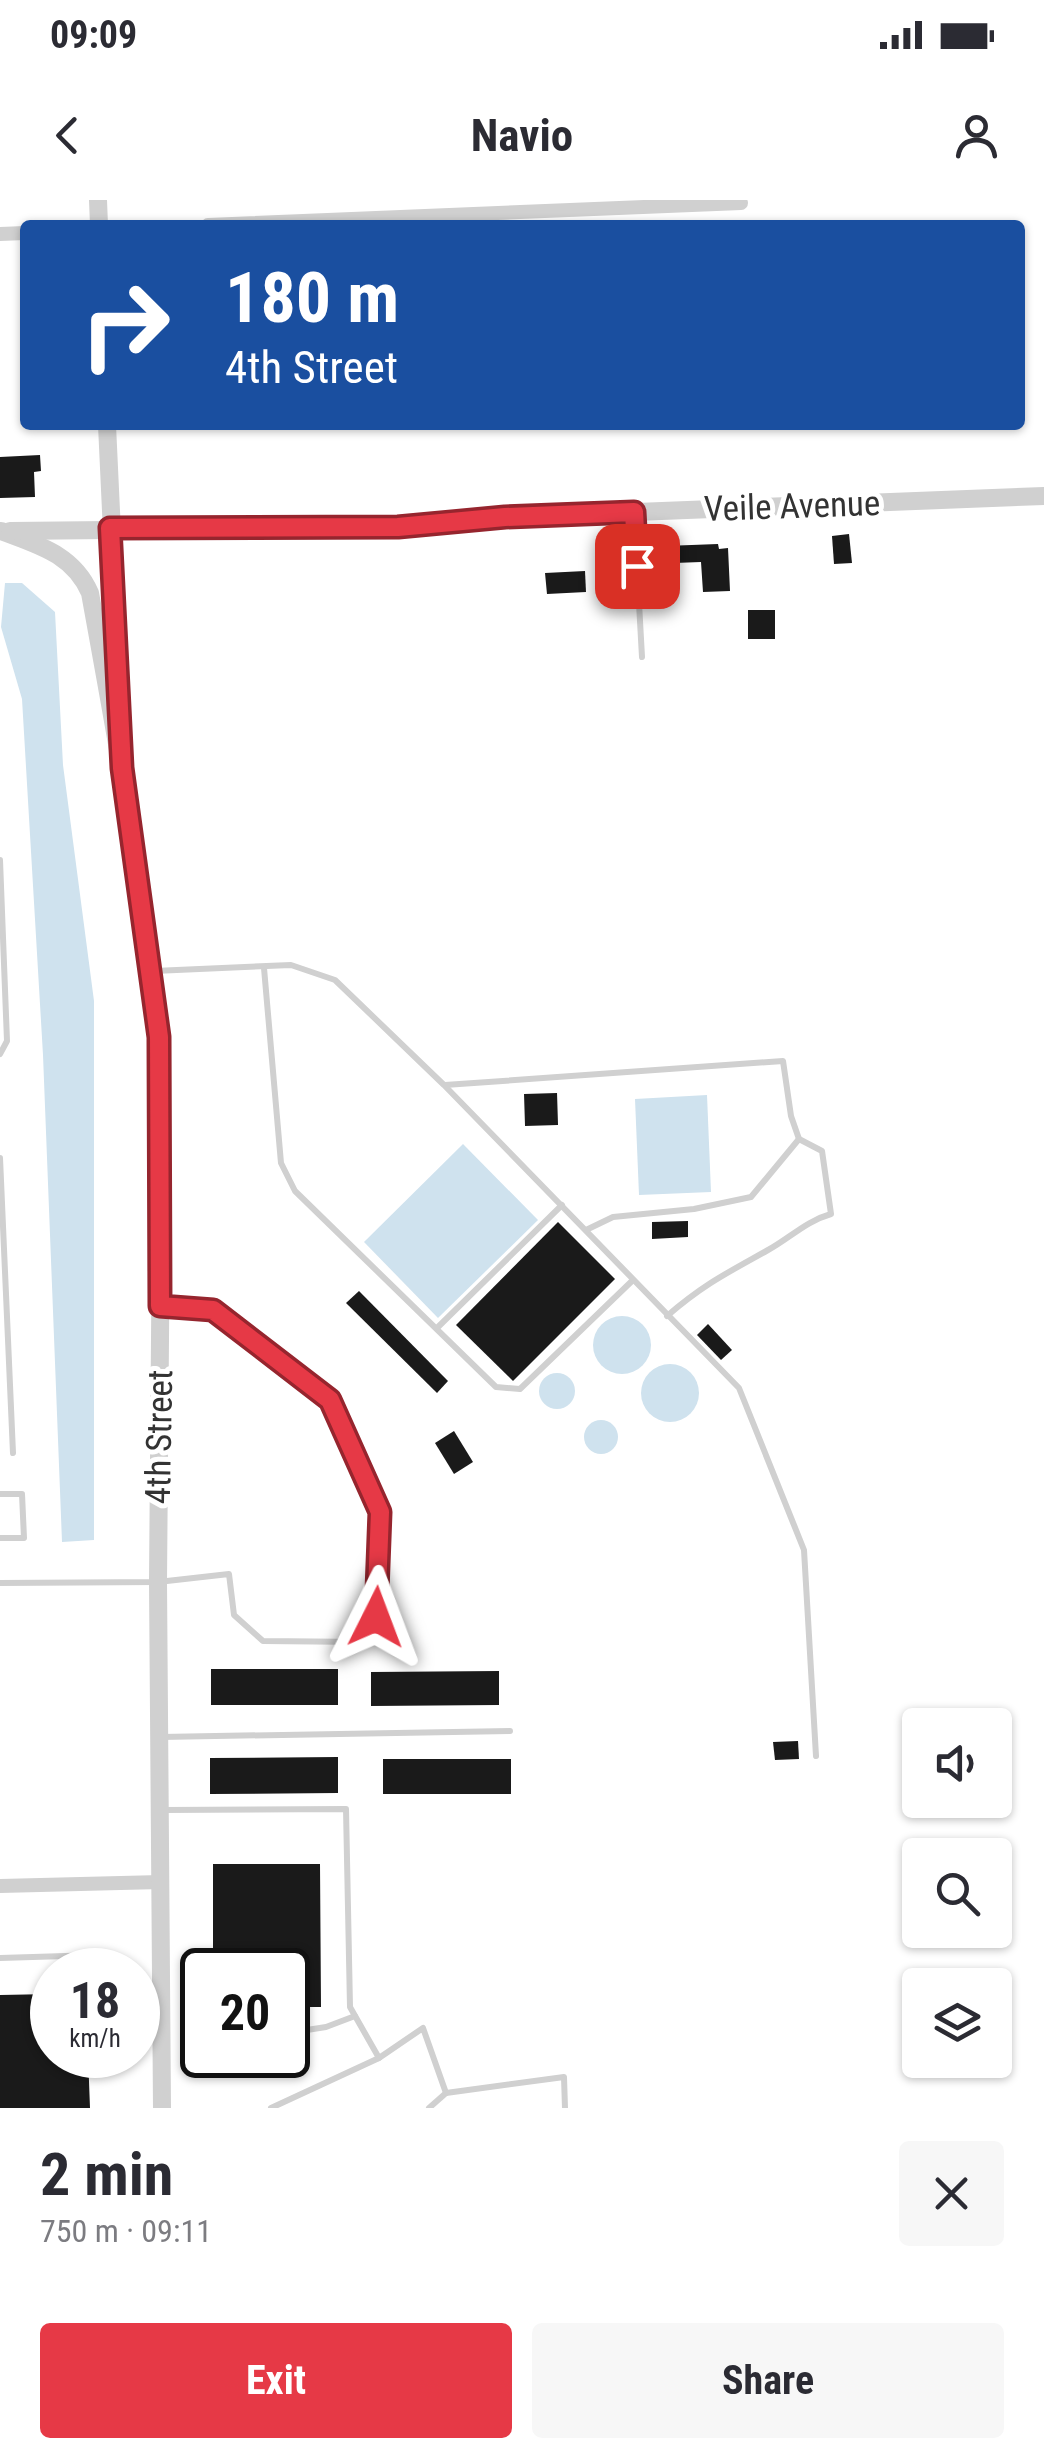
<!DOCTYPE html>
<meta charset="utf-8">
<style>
body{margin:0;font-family:"Roboto Condensed",sans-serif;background:#f7f7f7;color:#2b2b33;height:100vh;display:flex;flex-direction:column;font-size:38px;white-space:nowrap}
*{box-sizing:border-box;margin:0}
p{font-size:32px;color:#7c7c81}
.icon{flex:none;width:55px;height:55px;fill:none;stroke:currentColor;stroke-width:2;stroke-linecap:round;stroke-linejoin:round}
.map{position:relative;height:1908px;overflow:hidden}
.panel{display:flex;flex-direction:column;background:#fff;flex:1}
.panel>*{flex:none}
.guide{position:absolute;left:20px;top:20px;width:1005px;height:210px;border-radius:10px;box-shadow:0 2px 8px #0004;background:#1a4fa0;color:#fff;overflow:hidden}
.buttons{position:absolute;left:902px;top:1508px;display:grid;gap:20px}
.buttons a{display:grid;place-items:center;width:110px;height:110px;border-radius:10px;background:#fff;box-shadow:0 2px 8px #0004;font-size:50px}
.speed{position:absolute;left:30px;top:1748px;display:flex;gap:20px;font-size:50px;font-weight:700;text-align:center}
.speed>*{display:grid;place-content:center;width:130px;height:130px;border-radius:50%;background:#fff;box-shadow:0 2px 8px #0004;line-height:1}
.speed small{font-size:25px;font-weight:400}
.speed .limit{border:5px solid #111;border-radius:15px;background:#fff;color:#111}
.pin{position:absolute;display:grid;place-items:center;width:85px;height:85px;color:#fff;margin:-42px;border-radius:20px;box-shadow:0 5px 15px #0006}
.me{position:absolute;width:110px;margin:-55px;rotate:3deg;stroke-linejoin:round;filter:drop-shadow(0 0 8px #0008)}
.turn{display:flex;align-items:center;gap:35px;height:210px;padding:0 40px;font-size:45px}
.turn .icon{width:130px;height:130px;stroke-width:2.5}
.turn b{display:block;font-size:70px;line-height:85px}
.round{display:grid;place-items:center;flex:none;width:105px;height:105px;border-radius:10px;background:#f7f7f7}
.head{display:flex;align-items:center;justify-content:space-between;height:170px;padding:0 40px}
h1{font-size:60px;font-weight:700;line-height:75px}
.action{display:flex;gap:20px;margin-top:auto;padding:20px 40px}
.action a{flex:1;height:115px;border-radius:10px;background:#e63946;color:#fff;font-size:40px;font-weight:700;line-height:115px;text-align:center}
.action a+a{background:#f7f7f7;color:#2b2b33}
.status{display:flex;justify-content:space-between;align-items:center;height:70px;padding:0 50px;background:#fff;direction:ltr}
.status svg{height:28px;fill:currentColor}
header{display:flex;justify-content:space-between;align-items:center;height:130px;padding:0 40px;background:#fff;font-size:45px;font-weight:700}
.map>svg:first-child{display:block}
.water{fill:#cfe2ee}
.building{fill:#1a1a1a}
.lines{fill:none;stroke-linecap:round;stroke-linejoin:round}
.service{stroke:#d0d0d0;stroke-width:6}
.minor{stroke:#d0d0d0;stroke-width:14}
.tertiary{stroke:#d0d0d0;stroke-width:18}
.route-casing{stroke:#96252e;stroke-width:25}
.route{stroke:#e63946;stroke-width:18}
.labels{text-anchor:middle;stroke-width:10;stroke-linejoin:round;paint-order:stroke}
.street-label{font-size:35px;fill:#333;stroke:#fff}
</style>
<div class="status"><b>09:09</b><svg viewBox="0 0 49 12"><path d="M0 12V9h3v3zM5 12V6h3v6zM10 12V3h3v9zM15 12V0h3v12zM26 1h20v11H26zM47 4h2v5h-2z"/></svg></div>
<header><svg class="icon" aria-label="back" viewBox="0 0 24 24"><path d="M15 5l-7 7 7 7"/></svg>Navio<svg class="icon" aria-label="person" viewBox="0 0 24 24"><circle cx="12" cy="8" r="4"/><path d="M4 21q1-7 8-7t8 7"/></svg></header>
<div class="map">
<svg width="1044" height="1908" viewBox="0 0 1044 1908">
<rect width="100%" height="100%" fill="#fff"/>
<g class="water">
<path d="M5 383H22L55 412 63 565 94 801V1340L62 1342 43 855 22 499 1 427Z"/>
<path d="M707 895 711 992 639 995 635 899Z"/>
<path d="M463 944 538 1020 438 1118 364 1042Z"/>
<circle cx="622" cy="1145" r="29"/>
<circle cx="670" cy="1193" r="29"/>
<circle cx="557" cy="1191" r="18"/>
<circle cx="601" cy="1237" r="17"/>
</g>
<g class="building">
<path d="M40 255 41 271 34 272 35 297 0 298V257Z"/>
<path d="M849 334 852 363 834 364 832 336Z"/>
<path d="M718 344 719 349 728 348 730 391 703 392 701 362 674 363V380L649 381V355H665V346Z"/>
<path d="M585 371 586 392 547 394 545 373Z"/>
<rect x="748" y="410" width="27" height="29"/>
<path d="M557 893 558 925 525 926 524 894Z"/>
<path d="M688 1021V1037L652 1039V1022Z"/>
<path d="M558 1022 615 1079 513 1181 456 1125Z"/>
<path d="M359 1091 448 1181 437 1193 346 1103Z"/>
<path d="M708 1124 732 1150 721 1160 697 1135Z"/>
<path d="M454 1231 473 1262 454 1274 435 1243Z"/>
<rect x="211" y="1469" width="127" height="36"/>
<path d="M499 1471V1505L371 1506V1472Z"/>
<path d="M798 1541 799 1559 775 1560 773 1542Z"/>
<path d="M338 1557V1593L210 1594V1558Z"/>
<rect x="383" y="1559" width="128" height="35"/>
<path d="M213 1664H320L321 1807H288V1770H213Z"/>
<path d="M52 1794V1855H88L90 1908H0V1795Z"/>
</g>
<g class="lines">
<g class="service">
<path d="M634 313 642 457"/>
<path d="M0 660 7 841 0 854"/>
<path d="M264 768 281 963 295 991 496 1187 520 1189 633 1080"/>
<path d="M154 771 291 765 335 780 444 885 739 1188 804 1350 816 1556"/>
<path d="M445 885 783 861 791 916 799 939"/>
<path d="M0 958 13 1253"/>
<path d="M586 1030 613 1017 694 1009 751 997 799 939 822 951 831 1014C806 1021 790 1038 768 1050 727 1073 704 1084 667 1116"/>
<path d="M437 1128 562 1005"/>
<path d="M0 1294H22L24 1338H0"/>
<path d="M0 1383 158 1382 229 1374 234 1415 263 1441 364 1442 375 1417 380 1312 330 1199 213 1110 162 1107"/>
<path d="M161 1537 510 1531"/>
<path d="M164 1610 346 1609 350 1807 379 1858"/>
<path d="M0 1758 98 1755"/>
<path d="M288 1833 326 1827 355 1816"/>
<path d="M271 1908 379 1858 423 1828 446 1893 564 1877 565 1908"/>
<path d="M429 1908 446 1893"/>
</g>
<g class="minor">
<path d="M208 25 741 3"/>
<path d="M0 34 25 33"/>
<path d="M0 1686 161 1682"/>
</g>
<g class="tertiary">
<path d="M98 0 99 25"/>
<path d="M107 225 120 504"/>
<path d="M1 331C38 345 73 354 90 393 120 559 152 726 162 896L158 1382 162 1908"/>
<path d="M10 331 397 327 505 317 1044 296"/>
</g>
</g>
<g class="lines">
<g class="route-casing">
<path id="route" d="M376 1417 380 1312 330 1200 213 1110 160 1106 159 837 122 568 110 328 398 327 505 317 634 312 637 366"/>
</g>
<use href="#route" class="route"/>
</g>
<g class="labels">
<g class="street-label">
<text transform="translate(792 306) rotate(-2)" y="12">Veile Avenue</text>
<text transform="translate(159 1237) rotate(-89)" y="12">4th Street</text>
</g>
</g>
</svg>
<div class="buttons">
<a><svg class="icon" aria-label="sound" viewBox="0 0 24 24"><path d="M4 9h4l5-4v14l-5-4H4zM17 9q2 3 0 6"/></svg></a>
<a><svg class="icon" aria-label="search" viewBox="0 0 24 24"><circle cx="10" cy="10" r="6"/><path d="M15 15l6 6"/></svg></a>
<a><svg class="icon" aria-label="layers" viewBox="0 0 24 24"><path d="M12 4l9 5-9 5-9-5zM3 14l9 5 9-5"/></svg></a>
</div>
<div class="speed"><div>18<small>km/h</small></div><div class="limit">20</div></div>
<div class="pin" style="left:637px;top:366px;background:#d93025"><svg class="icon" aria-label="arrive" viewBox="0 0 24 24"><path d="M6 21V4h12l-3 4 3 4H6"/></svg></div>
<svg class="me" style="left:376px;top:1417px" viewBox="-20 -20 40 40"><path d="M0-17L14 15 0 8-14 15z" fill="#e63946" stroke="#fff" stroke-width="4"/></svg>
<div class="guide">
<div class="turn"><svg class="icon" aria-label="right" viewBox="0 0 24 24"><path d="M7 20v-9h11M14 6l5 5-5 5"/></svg><div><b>180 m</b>4th Street</div></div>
</div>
</div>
<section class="panel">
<div class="head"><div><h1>2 min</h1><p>750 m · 09:11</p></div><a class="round"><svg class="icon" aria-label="close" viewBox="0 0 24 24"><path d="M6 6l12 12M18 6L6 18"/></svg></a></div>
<div class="action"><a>Exit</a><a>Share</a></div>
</section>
